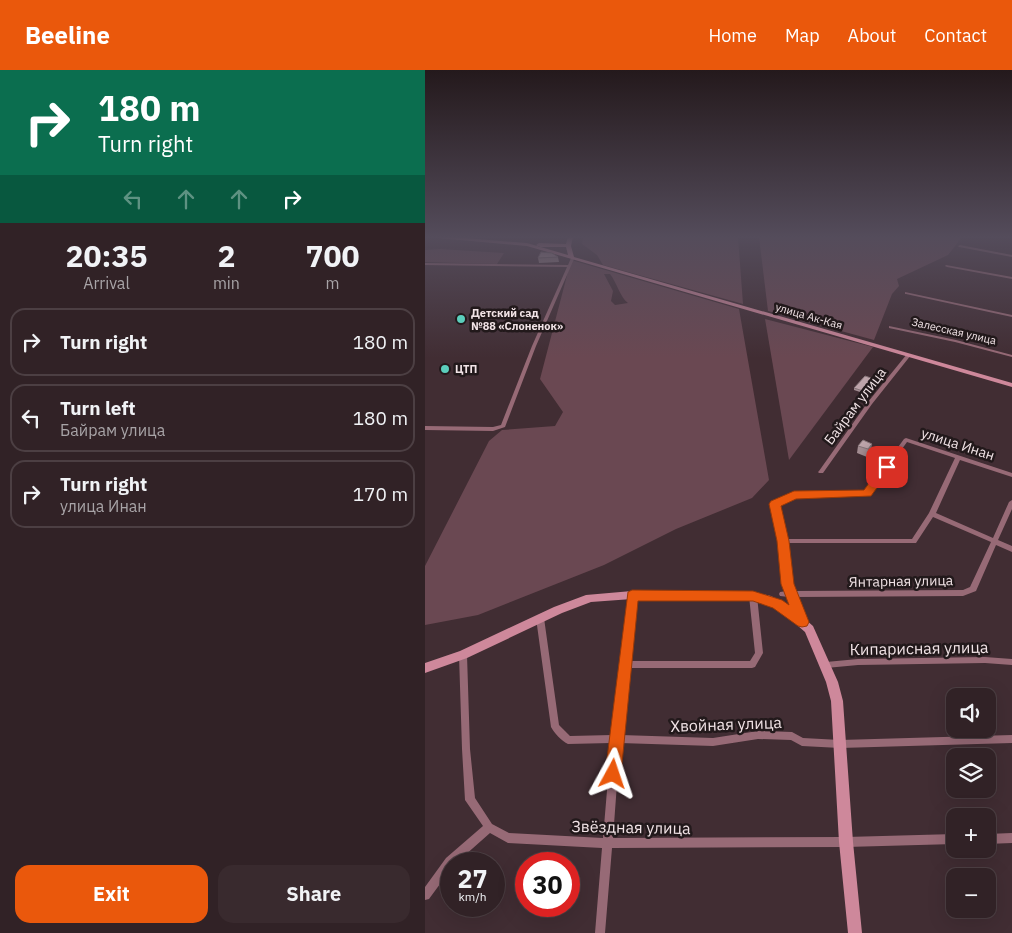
<!DOCTYPE html>
<meta charset="utf-8">
<style>
body{margin:0;font-family:"IBM Plex Sans",sans-serif;background:#392a2e;color:#f1f3f6;height:100vh;display:flex;flex-direction:column;font-size:19px;white-space:nowrap}
*{box-sizing:border-box;margin:0}
p{font-size:16px;color:#a8a4a7}
.icon{flex:none;width:28px;height:28px;fill:none;stroke:currentColor;stroke-width:2;stroke-linecap:round;stroke-linejoin:round}
.map{position:relative;flex:1;overflow:hidden}
.side{display:flex;flex-direction:column;background:#312226;width:425px}
.side>*{flex:none}
.hud{background:#0b6e4f;color:#fff;overflow:hidden}
.tools{position:absolute;left:521px;top:618px;display:grid;gap:10px}
.tools a{display:grid;place-items:center;width:50px;height:50px;border-radius:10px;background:#312226;box-shadow:0 5px 20px #0002,0 0 0 1px #4c3f43;font-size:25px}
.speed{position:absolute;left:15px;top:782px;display:flex;gap:10px;font-size:25px;font-weight:700;text-align:center}
.speed>*{display:grid;place-content:center;width:65px;height:65px;border-radius:50%;background:#312226;box-shadow:0 5px 20px #0002,0 0 0 1px #4c3f43;line-height:1}
.speed small{font-size:12px;font-weight:400}
.speed .limit{border:8px solid #d22;background:#fff;color:#111}
.pin{position:absolute;display:grid;place-items:center;width:42px;height:42px;color:#fff;margin:-21px;border-radius:10px;box-shadow:0 2px 8px #0006}
.me{position:absolute;width:55px;margin:-28px;rotate:5deg;stroke-linejoin:round;filter:drop-shadow(0 0 4px #0008)}
.turn{display:flex;align-items:center;gap:18px;height:105px;padding:0 15px;font-size:22px}
.turn .icon{width:65px;height:65px;stroke-width:2.5}
.turn b{display:block;font-size:35px;line-height:42px}
.lanes{display:flex;align-items:center;height:48px;padding:0 15px;background:#0003;justify-content:center;gap:25px;direction:ltr}
.lanes .off{opacity:.35}
.eta{display:flex;justify-content:space-evenly;align-items:center;height:85px;text-align:center}
.eta b{font-size:30px;font-weight:700;line-height:35px}
.primary-button{display:flex;gap:10px;margin-top:auto;padding:10px 15px}
.primary-button a{flex:1;height:58px;border-radius:15px;background:#ea580c;color:#fff;font-size:20px;font-weight:700;line-height:58px;text-align:center}
.primary-button a+a{background:#392a2e;color:#f1f3f6}
ul{padding:0;list-style:none}
li{display:flex;align-items:center;gap:15px;height:68px;margin:0 10px 8px;padding:0 5px;border:2px solid #4c3f43;border-radius:15px}
li div{flex:1}
li b{display:block;font-size:19px}
li em{font-style:normal}
header{display:flex;align-items:center;gap:30px;box-sizing:border-box;height:70px;padding:0 25px;background:#ea580c;color:#fff}
header strong{font-size:24px}
nav{display:flex;gap:28px;margin-inline-start:auto;font-size:18px}
main{display:flex;flex:1;min-height:0}
.map>svg:first-child{display:block}
.green{fill:#6a4852;fill-rule:evenodd}
.lines{fill:none;stroke-linecap:round;stroke-linejoin:round}
.street{fill:#976a76;fill-rule:evenodd}
.secondary{fill:#ce889b;fill-rule:evenodd}
.wall{fill:#a38d92}
.shaded-wall{fill:#847377}
.building{fill:#bda4aa;stroke:#847377}
.route{fill:#ea580c;stroke:#983908}
.poi-dot{fill:#5bcebc;stroke:#22191b;stroke-width:2}
.labels{text-anchor:middle;stroke-width:5;stroke-linejoin:round;paint-order:stroke}
.far-poi-label{font-size:11px;font-weight:bold;fill:#f1e3e6;stroke:#22191b;text-anchor:start}
.far-street-label{font-size:11px;fill:#f1e3e6;stroke:#22191b}
.street-label{font-size:14px;fill:#f1e3e6;stroke:#22191b}
.near-street-label{font-size:16px;fill:#f1e3e6;stroke:#22191b}
</style>
<header>
<strong>Beeline</strong>
<nav><a>Home</a><a>Map</a><a>About</a><a>Contact</a></nav>
</header>
<main>
<section class="side">
<div class="hud">
<div class="turn"><svg class="icon" aria-label="right" viewBox="0 0 24 24"><path d="M7 20v-9h11M14 6l5 5-5 5"/></svg><div><b>180 m</b>Turn right</div></div>
<div class="lanes"><svg class="icon off" aria-label="left" viewBox="0 0 24 24"><path d="M17 20v-9H6M10 6l-5 5 5 5"/></svg><svg class="icon off" aria-label="ahead" viewBox="0 0 24 24"><path d="M12 20V5M6 11l6-6 6 6"/></svg><svg class="icon off" aria-label="ahead" viewBox="0 0 24 24"><path d="M12 20V5M6 11l6-6 6 6"/></svg><svg class="icon" aria-label="right" viewBox="0 0 24 24"><path d="M7 20v-9h11M14 6l5 5-5 5"/></svg></div>
</div>
<div class="eta">
<div><b>20:35</b><p>Arrival</p></div>
<div><b>2</b><p>min</p></div>
<div><b>700</b><p>m</p></div>
</div>
<ul>
<li><svg class="icon" aria-label="right" viewBox="0 0 24 24"><path d="M7 20v-9h11M14 6l5 5-5 5"/></svg><div><b>Turn right</b></div><em>180 m</em></li>
<li><svg class="icon" aria-label="left" viewBox="0 0 24 24"><path d="M17 20v-9H6M10 6l-5 5 5 5"/></svg><div><b>Turn left</b><p>Байрам улица</p></div><em>180 m</em></li>
<li><svg class="icon" aria-label="right" viewBox="0 0 24 24"><path d="M7 20v-9h11M14 6l5 5-5 5"/></svg><div><b>Turn right</b><p>улица Инан</p></div><em>170 m</em></li>
</ul>
<div class="primary-button"><a>Exit</a><a>Share</a></div>
</section>
<div class="map">
<svg width="587" height="863" viewBox="0 0 587 863">
<rect width="100%" height="100%" fill="#412d33"/>
<g class="green">
<path d="M158 167H313L318 234 178 195 172 185 157 174Z"/>
<path d="M334 167H537L523 185 472 209 474 216 467 224 449 270 343 241Z"/>
<path d="M15 179 79 183 72 194 0 192V180Z"/>
<path d="M146 190 314 239 344 410 327 428 251 459 179 495 53 545 0 555V496L64 371 77 360 130 356 138 342 115 309ZM179 204H185C192 213 195 227 203 233L190 235 186 231 188 221Z"/>
<path d="M340 249 448 277 364 390Z"/>
</g>
<g class="lines">
<g class="street">
<path d="M535 175 587 185V187L534 177 533 176Z"/>
<path d="M146 188 149 189 111 276 80 357 68 361 0 360V356L68 357 76 355 107 276 142 197 0 195V193L143 195Z"/>
<path d="M521 195 587 207V209L522 197 520 196Z"/>
<path d="M480 222 587 245V247L481 224H480Z"/>
<path d="M464 256 531 270 587 285V287L530 272 464 258Z"/>
<path d="M482 284H484L486 285 447 334 398 403H394L393 402 394 401 443 332Z"/>
<path d="M481 368 587 403V407L535 390 511 443 568 468 584 432 587 430V439L573 470 587 476V482L571 475 551 521 538 526 371 527 381 552 380 554 377 555 374 554 364 527 355 526 354 524 355 522 362 521 358 513 355 471 347 434 348 432 369 423 440 422 479 369ZM482 372 530 388 504 443 487 469H361L353 435 370 427 444 425ZM508 447 566 472 545 517 538 520 369 521 366 513 362 473H491Z"/>
<path d="M207 522 210 523 211 525 204 591H325L330 583 324 526 325 524 328 523 331 524 332 526 338 583 330 597 327 598H203L196 665 288 668 333 661 367 662 378 668 415 670 587 665V673L415 678 377 676 366 670 333 669 288 676 195 673 188 768 421 767 530 764V774L421 777 187 778 180 863H170L177 778 83 773 65 763 30 794H26V799L4 829 0 830V817L21 788 58 756 40 730 37 679 34 585 35 583 38 582 41 583 42 585 45 679 50 728 67 754 84 763 178 768 186 673 143 674C137 671 129 663 126 657L111 548 112 546 115 545 118 546 119 548 134 655 145 666 187 665 203 525 204 523Z"/>
<path d="M560 587 587 589V595L560 593 433 595 401 598 398 597 397 595 398 593 401 592 433 589Z"/>
<path d="M587 763V773L562 774V764Z"/>
</g>
<g class="secondary">
<path d="M2 167H27L102 173 143 185 141 177H114L111 175 114 173 141 174 143 167H148L146 176 149 187 587 313V317L102 176Z"/>
<path d="M207 521 328 522 346 526 365 536 388 556 413 612 418 631 428 772 437 863H423L414 772 406 631 401 612 380 562 357 542 340 533 328 530 207 529 166 532 137 543 42 588 0 603V593L35 581 129 537 161 525Z"/>
</g>
</g>
<g class="wall">
<path d="M133 187 134 192 114 193 113 188Z"/>
<path d="M449 311 438 323 429 320V318Z"/>
<path d="M438 370 446 381 442 387 432 383 433 376Z"/>
</g>
<g class="shaded-wall">
<path d="M449 309V311L438 323V321Z"/>
<path d="M447 374 446 381 442 387 443 379Z"/>
</g>
<g class="building">
<path d="M116 182 127 183 133 187 113 188Z"/>
<path d="M440 306 449 309 438 321 429 318Z"/>
<path d="M438 370 447 374 443 379 433 376Z"/>
</g>
<linearGradient id="sky" x2="0" y2="1"><stop stop-color="#24191c"/><stop offset="0.58" stop-color="#544c5b"/><stop offset="1" stop-color="#544c5b" stop-opacity="0"/></linearGradient>
<rect width="587" height="288" fill="url(#sky)"/>
<path class="route" d="M462 393 467 397 446 426 371 429 356 436 364 471 369 514 384 552 382 556 377 557 373 556 348 538 328 531H213L196 704 194 710 188 712 182 710 180 704 203 522 207 520 328 521 357 530 364 535 356 514 352 471 344 434 346 431 369 421 439 420 458 394Z"/>
<g class="poi-dot">
<circle cx="36" cy="249" r="5"/>
<circle cx="20" cy="299" r="5"/>
</g>
<g class="labels">
<g class="far-poi-label">
<text x="46" y="247">Детский сад<tspan x="46" dy="13">№88 «Слоненок»</tspan></text>
<text x="30" y="303">ЦТП</text>
</g>
<g class="far-street-label">
<text transform="translate(384 246) rotate(16)" y="4">улица Ак-Кая</text>
<text transform="translate(529 261) rotate(13)" y="4">Залесская улица</text>
</g>
<g class="street-label">
<text transform="translate(430 336) rotate(-53)" y="5">Байрам улица</text>
<text transform="translate(533 374) rotate(18)" y="5">улица Инан</text>
<text transform="translate(476 511) rotate(-1)" y="5">Янтарная улица</text>
</g>
<g class="near-street-label">
<text transform="translate(494 578) rotate(-1)" y="6">Кипарисная улица</text>
<text transform="translate(301 654) rotate(-2)" y="6">Хвойная улица</text>
<text transform="translate(206 757) rotate(1)" y="6">Звёздная улица</text>
</g>
</g>
</svg>
<div class="tools">
<a><svg class="icon" aria-label="sound" viewBox="0 0 24 24"><path d="M4 9h4l5-4v14l-5-4H4zM17 9q2 3 0 6"/></svg></a>
<a><svg class="icon" aria-label="layers" viewBox="0 0 24 24"><path d="M12 4l9 5-9 5-9-5zM3 14l9 5 9-5"/></svg></a>
<a>+</a>
<a>−</a>
</div>
<div class="speed"><div>27<small>km/h</small></div><div class="limit">30</div></div>
<div class="pin" style="left:462px;top:397px;background:#d93025"><svg class="icon" aria-label="arrive" viewBox="0 0 24 24"><path d="M6 21V4h12l-3 4 3 4H6"/></svg></div>
<svg class="me" style="left:188px;top:704px" viewBox="-20 -20 40 40"><path d="M0-17L14 15 0 8-14 15z" fill="#ea580c" stroke="#fff" stroke-width="4"/></svg>
</div>
</main>
